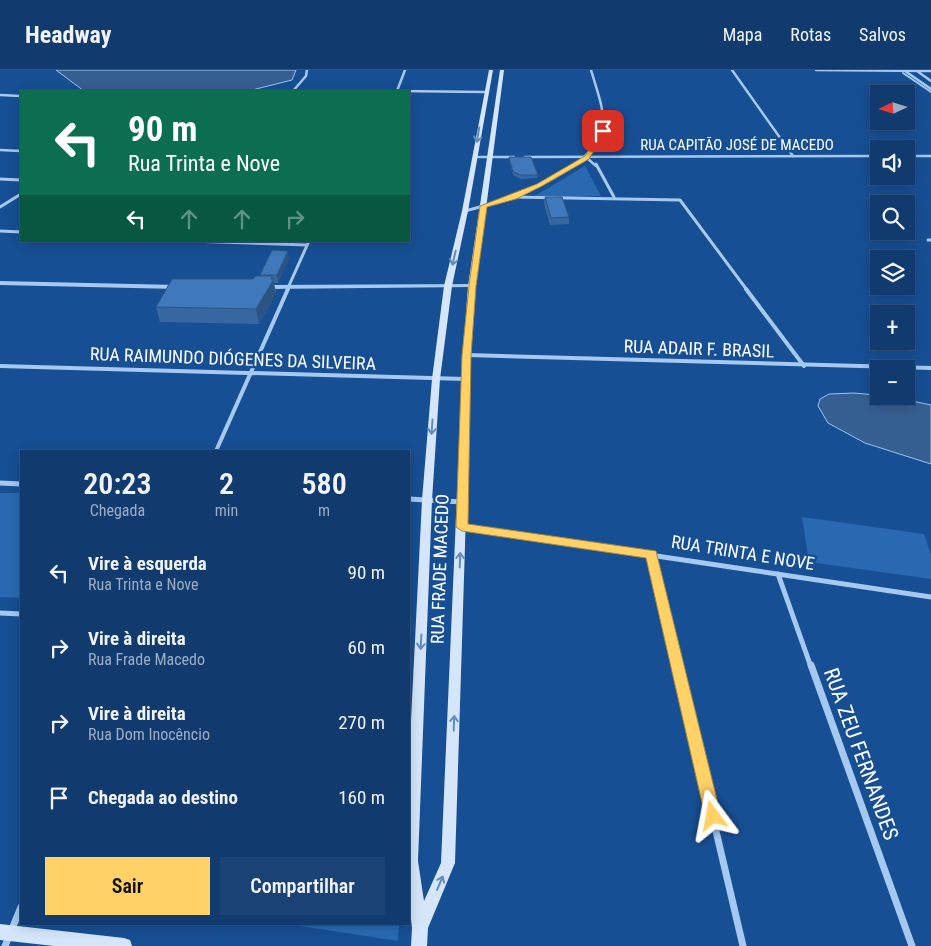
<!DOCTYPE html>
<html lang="pt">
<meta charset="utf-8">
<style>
body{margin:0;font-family:"Roboto Condensed",sans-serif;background:#1a4274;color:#f1f3f6;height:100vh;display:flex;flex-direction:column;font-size:19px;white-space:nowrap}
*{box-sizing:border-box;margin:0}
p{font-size:16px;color:#9cadc3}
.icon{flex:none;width:28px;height:28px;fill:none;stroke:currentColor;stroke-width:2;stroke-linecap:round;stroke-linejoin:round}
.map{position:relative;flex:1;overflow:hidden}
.details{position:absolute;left:20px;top:380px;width:390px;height:475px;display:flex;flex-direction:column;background:#113b6f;border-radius:0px;box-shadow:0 2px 12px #0003,0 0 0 1px #305582}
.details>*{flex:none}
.guide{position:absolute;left:20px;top:20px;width:390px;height:152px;border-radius:0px;box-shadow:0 2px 12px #0003,0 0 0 1px #305582;background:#0b6e4f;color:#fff;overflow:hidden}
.needle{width:32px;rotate:266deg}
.tools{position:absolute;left:870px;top:15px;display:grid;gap:10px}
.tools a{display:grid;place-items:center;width:45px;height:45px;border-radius:0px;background:#113b6f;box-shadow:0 2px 12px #0003,0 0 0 1px #305582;font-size:25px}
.pin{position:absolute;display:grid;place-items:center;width:42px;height:42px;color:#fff;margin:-21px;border-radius:10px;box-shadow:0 2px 8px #0006}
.me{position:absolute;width:55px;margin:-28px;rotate:347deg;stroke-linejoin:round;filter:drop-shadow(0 0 4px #0008)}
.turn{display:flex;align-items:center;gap:18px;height:105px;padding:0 25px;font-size:22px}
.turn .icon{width:65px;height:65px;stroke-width:2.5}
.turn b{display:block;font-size:35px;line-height:42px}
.lanes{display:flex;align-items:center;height:48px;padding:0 25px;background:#0003;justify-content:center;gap:25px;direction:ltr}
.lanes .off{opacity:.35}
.eta{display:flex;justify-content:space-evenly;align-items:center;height:85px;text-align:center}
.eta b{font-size:30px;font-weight:600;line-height:35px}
.cta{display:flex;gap:10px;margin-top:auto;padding:10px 25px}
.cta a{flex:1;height:58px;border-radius:0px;background:#ffd166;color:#111;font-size:20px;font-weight:600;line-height:58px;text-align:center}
.cta a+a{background:#1a4274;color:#f1f3f6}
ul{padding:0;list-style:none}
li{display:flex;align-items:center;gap:15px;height:75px;padding:0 25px}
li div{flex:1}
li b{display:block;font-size:19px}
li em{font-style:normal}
header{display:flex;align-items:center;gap:30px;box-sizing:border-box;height:70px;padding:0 25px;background:#113b6f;border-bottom:1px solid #305582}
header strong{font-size:24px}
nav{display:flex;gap:28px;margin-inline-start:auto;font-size:18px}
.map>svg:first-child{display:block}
.green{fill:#2969b2}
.water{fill:#365f91;stroke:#99c4f3}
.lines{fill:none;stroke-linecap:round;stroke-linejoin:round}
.pedestrian{stroke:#a6c9f1;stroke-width:2}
.minor-far4{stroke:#a6c9f1;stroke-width:2.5}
.minor-far3{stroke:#a6c9f1;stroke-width:3}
.minor-far2{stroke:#a6c9f1;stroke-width:4}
.minor-far1{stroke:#a6c9f1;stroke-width:5}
.minor{stroke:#a6c9f1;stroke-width:7}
.tertiary{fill:#a6c9f1;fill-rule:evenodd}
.secondary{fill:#d5e6fb;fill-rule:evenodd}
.wall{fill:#3667a1}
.shaded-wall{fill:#2c5483}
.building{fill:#3f78bb;stroke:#2c5483}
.oneway{stroke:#638bbd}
.route{fill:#ffd166;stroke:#a68842}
.labels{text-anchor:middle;stroke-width:5;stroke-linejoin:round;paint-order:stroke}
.far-street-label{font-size:15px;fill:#fff;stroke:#174f94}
.street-label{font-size:18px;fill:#fff;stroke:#174f94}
.near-street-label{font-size:21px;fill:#fff;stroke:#174f94}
</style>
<header>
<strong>Headway</strong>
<nav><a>Mapa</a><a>Rotas</a><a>Salvos</a></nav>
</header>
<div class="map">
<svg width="931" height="876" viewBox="0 0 931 876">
<rect width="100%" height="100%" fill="#174f94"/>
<g class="green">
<path d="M585 96 601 126 533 127Z"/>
<path d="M0 423H21V528L0 527Z"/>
<path d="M802 447 924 464 931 485V509L809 492Z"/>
<path d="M287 854H399L398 871Z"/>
</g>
<g class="water">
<path d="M56 0H296L292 10 248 21H84Z"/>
<path d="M854 323 888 326 931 335V394L865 373 828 353 818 336 820 329 829 324Z"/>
</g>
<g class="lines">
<path class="pedestrian" d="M903 3 931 22"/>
<g class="minor-far4">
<path d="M732 0 793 86"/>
<path d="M816 0 931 1"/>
<path d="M905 1 931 19"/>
<path d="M917 1 931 11"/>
<path d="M293 21 306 6 307 0"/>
<path d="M397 21 485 22"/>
<path d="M397 21 405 0"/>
<path d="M0 25 21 26"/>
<path d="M0 80 21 81"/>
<path d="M906 86H931"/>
<path d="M475 87H514"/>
<path d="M525 87 879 86"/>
<path d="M587 88 596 96"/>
<path d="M573 96C616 64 604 44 591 0"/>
</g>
<g class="minor-far3">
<path d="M596 94 614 127"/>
<path d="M0 109 21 110"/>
<path d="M513 127 680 130 747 220"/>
<path d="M0 137 21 124"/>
<path d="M465 141C503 131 543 118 575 94"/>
<path d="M0 161 21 162"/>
<path d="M928 170H931"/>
<path d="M190 171 307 175"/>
<path d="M287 220 309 171"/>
</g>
<g class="minor-far2">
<path d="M746 219 804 296"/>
<path d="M467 285 931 298"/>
<path d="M0 296 465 309"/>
<path d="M216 381 288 219"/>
</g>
<g class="minor-far1">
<path d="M0 413 21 414"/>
<path d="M409 429 462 432"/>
<path d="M462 457 931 527"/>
<path d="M651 484 677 597"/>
<path d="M778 504 811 597"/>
<path d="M0 543 21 544"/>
</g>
<g class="minor">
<path d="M677 595 743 876"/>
<path d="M811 595 912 876"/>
<path d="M5 876 21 837"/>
</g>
<g class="tertiary">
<path d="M0 211 177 215 180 217 177 219 0 215Z"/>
<path d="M472 214 475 216 474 217 265 219 262 217 265 215Z"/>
</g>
<g class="secondary">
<path d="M489 0H493L468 141 452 216 440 309 432 430 418 791 424 831 441 793 463 285 468 216 500 0H504L476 216 471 285 455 793 428 858 427 876H411L412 858 409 831V691L422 430 432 309 444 216 462 141Z"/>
<path d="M0 854 124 868 130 870 132 876H54L0 870Z"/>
</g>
</g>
<g class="wall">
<path d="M509 87 538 105 537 108 521 109 513 105 509 90Z"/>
<path d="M545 127 569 147V154L550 155 544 134Z"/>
<path d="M289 188 278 213H274L276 224 259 254 160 252 156 237 253 209 260 206Z"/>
</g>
<g class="shaded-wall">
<path d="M288 181 289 188 278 213 277 205Z"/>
<path d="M272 206 276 224 259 254 256 239Z"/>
</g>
<g class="building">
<path d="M509 87H531L538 105H521L513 102Z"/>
<path d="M545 127H562L569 147 551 148Z"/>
<path d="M272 180 288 181 277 205H260Z"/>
<path d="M255 206H272L271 209H274L256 239 156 237 172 209H253Z"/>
</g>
<defs><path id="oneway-shaft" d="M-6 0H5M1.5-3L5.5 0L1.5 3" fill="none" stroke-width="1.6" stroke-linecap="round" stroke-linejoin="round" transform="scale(1.25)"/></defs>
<g class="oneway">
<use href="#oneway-shaft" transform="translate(478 65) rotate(99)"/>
<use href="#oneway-shaft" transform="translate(454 188) rotate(103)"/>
<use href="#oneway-shaft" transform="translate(432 357) rotate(94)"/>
<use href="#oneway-shaft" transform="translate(460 490) rotate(-88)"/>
<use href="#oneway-shaft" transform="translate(421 572) rotate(93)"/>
<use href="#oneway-shaft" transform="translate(454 653) rotate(-88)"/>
<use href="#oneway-shaft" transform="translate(440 813) rotate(-67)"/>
</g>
<path class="route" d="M601 60 606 61 589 89 542 116 516 129 487 137 476 216 471 285 468 454 656 481 721 746 718 751 713 753 707 751 705 746 646 488 462 461 456 457 462 285 469 216 480 136 537 114 585 86Z"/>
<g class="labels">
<g class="far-street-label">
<text x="737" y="80">RUA CAPITÃO JOSÉ DE MACEDO</text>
</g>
<g class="street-label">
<text transform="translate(699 279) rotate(2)" y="6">RUA ADAIR F. BRASIL</text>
<text transform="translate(233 289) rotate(2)" y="6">RUA RAIMUNDO DIÓGENES DA SILVEIRA</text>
<text transform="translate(743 483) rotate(9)" y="6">RUA TRINTA E NOVE</text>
<text transform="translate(440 499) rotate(-88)" y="6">RUA FRADE MACEDO</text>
</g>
<g class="near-street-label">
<text transform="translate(861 684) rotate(70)" y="7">RUA ZEU FERNANDES</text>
</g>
</g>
</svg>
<div class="tools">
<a><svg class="needle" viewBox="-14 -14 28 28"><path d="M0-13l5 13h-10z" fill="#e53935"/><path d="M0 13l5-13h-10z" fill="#9cadc3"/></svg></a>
<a><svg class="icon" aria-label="sound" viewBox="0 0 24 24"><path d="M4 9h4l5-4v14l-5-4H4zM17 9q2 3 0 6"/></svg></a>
<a><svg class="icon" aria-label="search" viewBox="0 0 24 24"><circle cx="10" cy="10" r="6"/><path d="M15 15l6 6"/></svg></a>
<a><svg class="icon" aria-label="layers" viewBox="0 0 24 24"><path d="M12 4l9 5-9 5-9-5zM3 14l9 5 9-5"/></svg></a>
<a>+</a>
<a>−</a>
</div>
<div class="pin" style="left:603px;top:61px;background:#d93025"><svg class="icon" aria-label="arrive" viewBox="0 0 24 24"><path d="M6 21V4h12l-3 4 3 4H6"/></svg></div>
<svg class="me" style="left:713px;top:746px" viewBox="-20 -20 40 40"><path d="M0-17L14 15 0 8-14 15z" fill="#ffd166" stroke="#fff" stroke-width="4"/></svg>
<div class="guide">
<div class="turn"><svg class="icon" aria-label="left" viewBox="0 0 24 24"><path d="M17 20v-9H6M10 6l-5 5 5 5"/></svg><div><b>90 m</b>Rua Trinta e Nove</div></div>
<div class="lanes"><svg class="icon" aria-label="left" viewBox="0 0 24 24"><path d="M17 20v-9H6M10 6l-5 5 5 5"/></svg><svg class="icon off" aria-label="ahead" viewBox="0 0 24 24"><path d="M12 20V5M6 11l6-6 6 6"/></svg><svg class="icon off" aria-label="ahead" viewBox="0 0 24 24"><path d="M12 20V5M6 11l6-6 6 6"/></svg><svg class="icon off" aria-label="right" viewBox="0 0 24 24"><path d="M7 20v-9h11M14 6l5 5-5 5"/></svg></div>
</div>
<section class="details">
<div class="eta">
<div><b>20:23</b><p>Chegada</p></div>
<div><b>2</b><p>min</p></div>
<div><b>580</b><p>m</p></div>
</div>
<ul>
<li><svg class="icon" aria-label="left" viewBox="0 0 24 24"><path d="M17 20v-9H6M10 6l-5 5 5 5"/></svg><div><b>Vire à esquerda</b><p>Rua Trinta e Nove</p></div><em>90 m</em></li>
<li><svg class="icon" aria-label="right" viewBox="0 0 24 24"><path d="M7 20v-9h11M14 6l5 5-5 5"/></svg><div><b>Vire à direita</b><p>Rua Frade Macedo</p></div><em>60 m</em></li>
<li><svg class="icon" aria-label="right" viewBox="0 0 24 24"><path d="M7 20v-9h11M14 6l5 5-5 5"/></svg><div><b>Vire à direita</b><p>Rua Dom Inocêncio</p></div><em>270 m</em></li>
<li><svg class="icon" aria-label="arrive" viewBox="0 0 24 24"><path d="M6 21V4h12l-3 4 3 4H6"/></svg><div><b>Chegada ao destino</b></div><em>160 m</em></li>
</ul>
<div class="cta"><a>Sair</a><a>Compartilhar</a></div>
</section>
</div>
